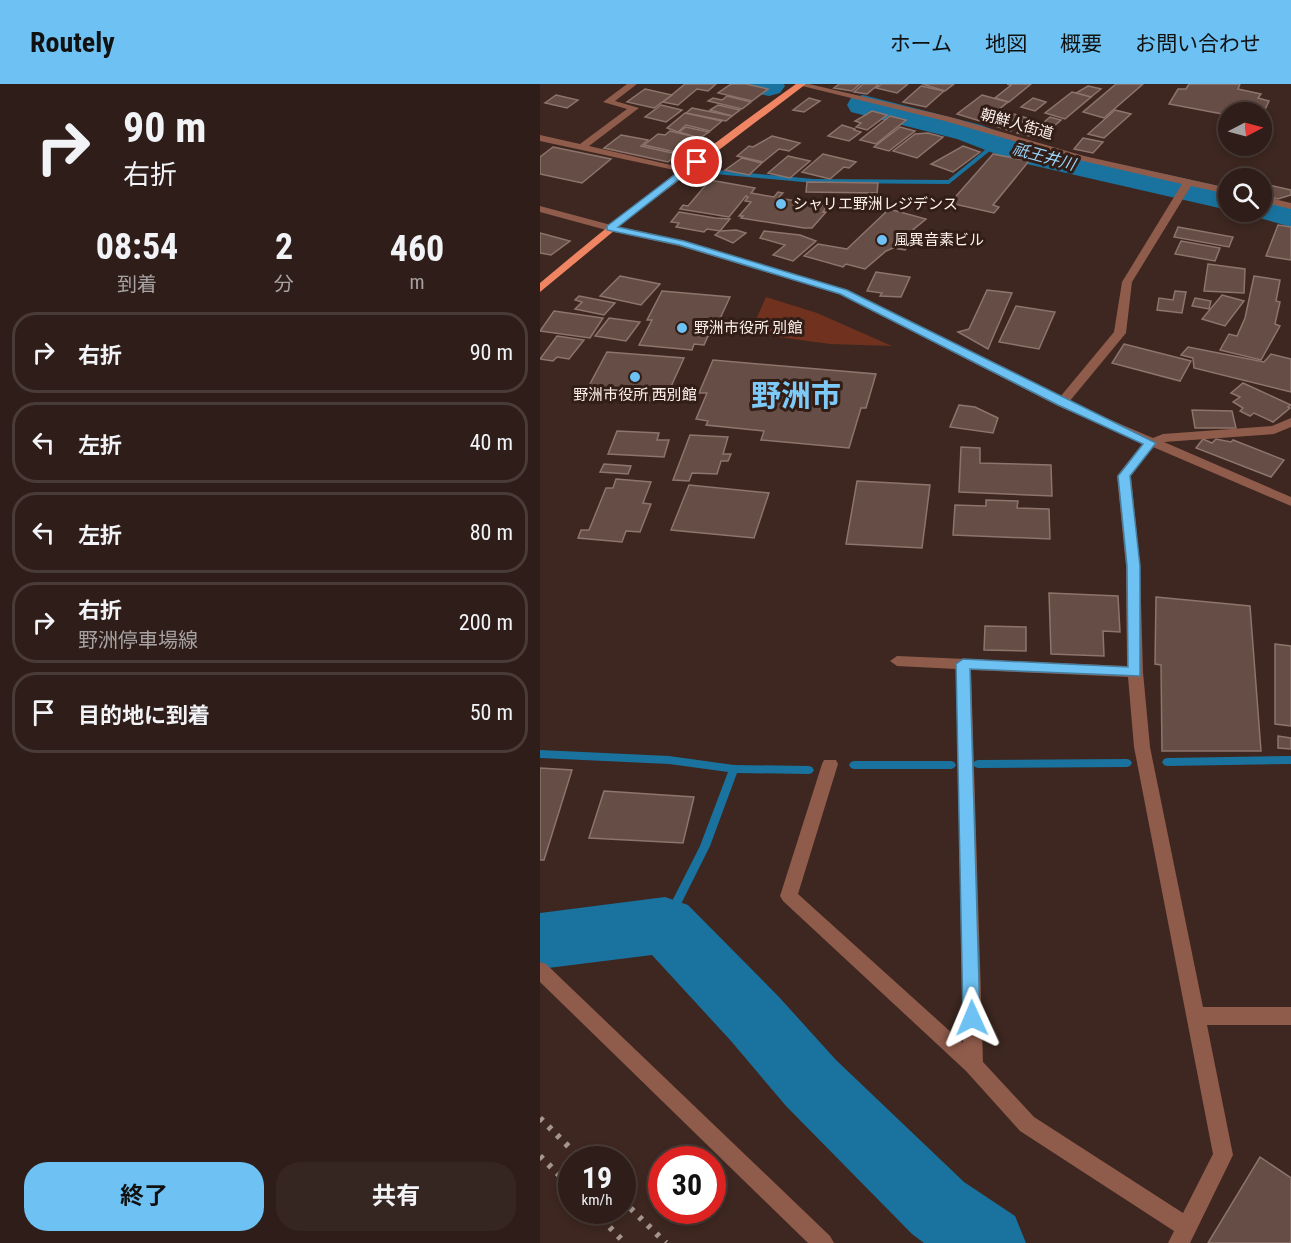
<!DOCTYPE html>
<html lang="ja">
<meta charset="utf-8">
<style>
body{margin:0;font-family:"Roboto Condensed","Noto Sans JP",sans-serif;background:#362621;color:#f1f3f6;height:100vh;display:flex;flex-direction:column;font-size:22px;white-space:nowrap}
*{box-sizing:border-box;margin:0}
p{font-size:20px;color:#a7a2a2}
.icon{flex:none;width:33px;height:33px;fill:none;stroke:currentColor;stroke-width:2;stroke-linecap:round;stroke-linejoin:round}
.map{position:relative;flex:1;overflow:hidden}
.panel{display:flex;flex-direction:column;background:#2e1d18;width:540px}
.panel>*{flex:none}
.hud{background:#2e1d18;color:#f1f3f6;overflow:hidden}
.needle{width:39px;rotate:84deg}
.controls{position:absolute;left:678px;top:18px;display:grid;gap:12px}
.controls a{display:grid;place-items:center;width:54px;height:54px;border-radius:50%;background:#2e1d18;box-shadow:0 3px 9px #0003,0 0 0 2px #493b37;font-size:30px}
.speed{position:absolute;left:18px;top:1062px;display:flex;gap:12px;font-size:30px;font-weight:700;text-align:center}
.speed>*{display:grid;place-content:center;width:78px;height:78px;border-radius:50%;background:#2e1d18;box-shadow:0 3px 9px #0003,0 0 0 2px #493b37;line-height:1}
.speed small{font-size:15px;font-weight:400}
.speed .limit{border:9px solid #d22;background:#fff;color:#111}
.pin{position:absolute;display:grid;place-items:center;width:51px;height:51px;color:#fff;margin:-26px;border:3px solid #fff;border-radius:50%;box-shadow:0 2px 6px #0007}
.me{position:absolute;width:66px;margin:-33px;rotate:359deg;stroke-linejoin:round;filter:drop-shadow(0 0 4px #0008)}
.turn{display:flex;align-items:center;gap:21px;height:126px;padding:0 24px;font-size:27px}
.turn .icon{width:78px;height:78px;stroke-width:2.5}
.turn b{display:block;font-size:42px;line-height:51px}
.eta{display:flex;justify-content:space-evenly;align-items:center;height:102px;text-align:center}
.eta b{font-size:36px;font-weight:700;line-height:42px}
.button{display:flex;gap:12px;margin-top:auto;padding:12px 24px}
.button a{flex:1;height:69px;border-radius:24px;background:#6dc2f3;color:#111;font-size:24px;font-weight:700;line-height:69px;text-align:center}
.button a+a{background:#362621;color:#f1f3f6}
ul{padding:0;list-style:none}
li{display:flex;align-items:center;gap:18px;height:81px;margin:0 12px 9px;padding:0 12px;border:3px solid #493b37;border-radius:24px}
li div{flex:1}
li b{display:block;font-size:22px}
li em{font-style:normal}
header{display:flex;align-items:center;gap:36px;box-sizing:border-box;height:84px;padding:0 30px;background:#6dc2f3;color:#111}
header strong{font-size:28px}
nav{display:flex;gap:33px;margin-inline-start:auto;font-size:21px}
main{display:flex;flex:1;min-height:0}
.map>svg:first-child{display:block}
.green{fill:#70321e}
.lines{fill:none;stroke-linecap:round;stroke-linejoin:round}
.stream{fill:#19739e;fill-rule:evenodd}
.river{fill:#19739e;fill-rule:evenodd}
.building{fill:#664e46;stroke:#8d746c;stroke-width:1.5}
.minor{fill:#8f5b4b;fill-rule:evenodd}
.major{fill:#f08563;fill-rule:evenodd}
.rail{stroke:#a5958f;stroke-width:6;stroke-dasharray:4 8;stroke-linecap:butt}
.route{fill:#6dc2f3;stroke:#477e9e;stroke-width:1.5}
.poi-dot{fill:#6dc2f3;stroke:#321e17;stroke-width:2}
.labels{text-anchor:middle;stroke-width:6;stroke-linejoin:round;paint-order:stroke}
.far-street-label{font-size:15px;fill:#fef2ee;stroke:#321e17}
.far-poi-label{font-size:15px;fill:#fef2ee;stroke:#321e17;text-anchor:start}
.far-water-label{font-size:16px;font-style:italic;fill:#98d5f9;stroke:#321e17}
.town-label{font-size:30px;font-weight:bold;fill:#7dcaf8;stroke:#321e17}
</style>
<header>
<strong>Routely</strong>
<nav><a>ホーム</a><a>地図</a><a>概要</a><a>お問い合わせ</a></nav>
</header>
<main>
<section class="panel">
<div class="hud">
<div class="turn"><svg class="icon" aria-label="right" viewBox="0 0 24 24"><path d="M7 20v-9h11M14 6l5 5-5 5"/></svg><div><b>90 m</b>右折</div></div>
</div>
<div class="eta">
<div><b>08:54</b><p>到着</p></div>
<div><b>2</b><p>分</p></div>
<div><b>460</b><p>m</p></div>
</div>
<ul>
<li><svg class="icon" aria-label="right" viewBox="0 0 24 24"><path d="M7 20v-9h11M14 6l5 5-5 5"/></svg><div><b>右折</b></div><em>90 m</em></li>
<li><svg class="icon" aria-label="left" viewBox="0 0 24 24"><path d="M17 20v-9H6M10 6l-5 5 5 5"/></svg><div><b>左折</b></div><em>40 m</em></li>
<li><svg class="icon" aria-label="left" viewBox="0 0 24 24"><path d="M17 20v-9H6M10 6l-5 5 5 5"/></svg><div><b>左折</b></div><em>80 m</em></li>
<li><svg class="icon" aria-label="right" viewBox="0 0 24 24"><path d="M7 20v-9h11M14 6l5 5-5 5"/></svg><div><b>右折</b><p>野洲停車場線</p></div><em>200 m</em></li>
<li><svg class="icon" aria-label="arrive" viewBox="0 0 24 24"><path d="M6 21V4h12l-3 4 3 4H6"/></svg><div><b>目的地に到着</b></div><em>50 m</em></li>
</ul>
<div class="button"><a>終了</a><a>共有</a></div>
</section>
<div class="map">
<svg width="751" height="1159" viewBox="0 0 751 1159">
<rect width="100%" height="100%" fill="#3d2720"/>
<path class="green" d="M226 213 277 229 352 262 290 260 210 249Z"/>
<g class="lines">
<g class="stream">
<path d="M456 57 461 58 409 100 274 99 175 90 172 88 175 86 274 95 408 96Z"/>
<path d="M0 666 129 672 194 681 269 682 272 683 274 686 272 689 269 690 197 689 170 762 129 844 125 846 121 844 120 841 160 762 188 688 129 680 0 674Z"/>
<path d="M751 672V680L627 682 624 681 622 678 624 675 627 674Z"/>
<path d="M587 675 590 676 592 679 590 682 587 683 438 684 435 683 433 680 435 677 438 676Z"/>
<path d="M314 677H411L414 678 416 681 414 684 411 685H314L311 684 309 681 311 678Z"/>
</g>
<g class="river">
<path d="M200 0H244L245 2 240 9 229 12 205 7Z"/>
<path d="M323 11 441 41 496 62 688 104V126L474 77 417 55 311 28 307 21 311 14Z"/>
<path d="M722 112 751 120V143L709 131 707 128H722Z"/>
<path d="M125 813 148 821 239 913 296 976 424 1098 475 1132 486 1159H384L372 1150 246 1022 191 957 112 871 0 885V829Z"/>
</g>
</g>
<g class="building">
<path d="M145 0H176L168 7 157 5 138 21 123 18Z"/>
<path d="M191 0H206L228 5 212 17 178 9Z"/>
<path d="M299 0H320L312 7 294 4Z"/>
<path d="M323 0H339L327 10 314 8Z"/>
<path d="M342 0H368L357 9 336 4Z"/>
<path d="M382 0H414L405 7Z"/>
<path d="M467 0H491L469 18 455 14 471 1Z"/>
<path d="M576 0H603L564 34 543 28Z"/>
<path d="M649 0H700L698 5 721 10 718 14 729 17 722 32V28H688V31L629 20 638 5H646Z"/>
<path d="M381 2 404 7 386 23 363 18Z"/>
<path d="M548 2 561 5 551 13 536 9Z"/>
<path d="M105 5 132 11 114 24 87 18Z"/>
<path d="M532 8 551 13 525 35 505 29Z"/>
<path d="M16 11 38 16 27 24 5 19Z"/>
<path d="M442 11 468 18 443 38 417 30Z"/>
<path d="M187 12 211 18 202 25 168 17 173 14 182 16Z"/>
<path d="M269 14 280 17 264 28 253 26Z"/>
<path d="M493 14 506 18 495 27 481 23Z"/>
<path d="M121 21 142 26 126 38 105 33Z"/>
<path d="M178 21 200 26 192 32 170 26Z"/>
<path d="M152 24 192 32 186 37 146 29Z"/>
<path d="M575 26 591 30 564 54 548 50Z"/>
<path d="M332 27 347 31 327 46 316 43 321 39 315 37Z"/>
<path d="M145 29 182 37 170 47 146 41 138 48 127 44Z"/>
<path d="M470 29 487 34 471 47 455 42Z"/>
<path d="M350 32 366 36 336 60 320 56Z"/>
<path d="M510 33 521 36 513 43 502 40Z"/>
<path d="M488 38 514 44 502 55 477 49Z"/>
<path d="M302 41 315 45 314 46 321 48 309 57 288 52Z"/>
<path d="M146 43 169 48 160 54 139 48Z"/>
<path d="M360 43 375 47 349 67 334 63Z"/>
<path d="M130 47 160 54 140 69 104 61 118 50 125 51Z"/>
<path d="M388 49 403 53 377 74 353 67 375 50Z"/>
<path d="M81 51 108 56 101 62 137 70 128 78 64 64Z"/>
<path d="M232 52 260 59 249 67 239 65 223 78 197 72 209 62 213 63Z"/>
<path d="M543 54 563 58 553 69 534 65Z"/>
<path d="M423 62 440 68 413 88 391 80Z"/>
<path d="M13 63 71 75 42 99 0 90V73Z"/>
<path d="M283 70 316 78 309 84 304 83 290 95 262 88Z"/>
<path d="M453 70 489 77 453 121 459 123 454 129 410 119Z"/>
<path d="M248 72 270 77 250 94 228 89Z"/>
<path d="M202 74 222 79 209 91 185 86Z"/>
<path d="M170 96 215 104 211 109 234 113 238 108 243 109 238 114 287 122 283 128H286L272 144H264L201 134 203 132H199L211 118 205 117 208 113 206 112 189 133 140 125 143 121 148 122Z"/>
<path d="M267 98 338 99 337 109 266 108Z"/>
<path d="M725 100 751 106V111L738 115 722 111Z"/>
<path d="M349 125 386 135 363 154 373 157 365 166 353 164 346 167 325 185 306 180 303 183 264 172 278 160 307 165Z"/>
<path d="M139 128 175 134 190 135 180 147 167 145 164 148 136 143 139 139 131 138Z"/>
<path d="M738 141 751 143V176L726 172Z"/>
<path d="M638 143 693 153 689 163 634 153Z"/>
<path d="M196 146 206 149 193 159 175 151 180 147Z"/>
<path d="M224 147 260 151 276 157 253 177 233 171 245 161 220 154Z"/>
<path d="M0 149 30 157 11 171 0 169Z"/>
<path d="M641 157 680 164 675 177 635 170Z"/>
<path d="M668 180 705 185 704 209 664 207Z"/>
<path d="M336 188 370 193 361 213 340 212 342 209 327 207Z"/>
<path d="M80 192 120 200 101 221 60 212Z"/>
<path d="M714 192 740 196 736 217 740 218 735 240 740 242 721 276 680 266 689 250 697 252 705 234Z"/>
<path d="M447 206 472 209 448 265 418 248 429 245Z"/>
<path d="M122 207 190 213 172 252H168L164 261 154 260 152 266 99 261 112 236H107Z"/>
<path d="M635 207 646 208 642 229 617 226 619 214 633 216Z"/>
<path d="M682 211 704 217 685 242 662 235Z"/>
<path d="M39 212 75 219 64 231 35 225 42 218 35 216Z"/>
<path d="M655 214 671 217 669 225 652 222Z"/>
<path d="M476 222 515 228 499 265 459 258Z"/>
<path d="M14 227 63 234 50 254 0 247Z"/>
<path d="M69 234 100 238 86 257 55 252Z"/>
<path d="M17 252 44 256 29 275 17 273 13 277 0 275Z"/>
<path d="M584 260 651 277 640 297 572 279Z"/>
<path d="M648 263 724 278 731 270 751 275V308L654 284 653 274 641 271Z"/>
<path d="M67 268 144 274 124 318 44 311Z"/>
<path d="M173 276 336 290 326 324H321L309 364 221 356 224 347 166 341 168 337 156 335 167 309H159Z"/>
<path d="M703 299 751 321 748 323 750 324 733 338 714 329 710 332 700 327 703 324 693 318 700 313 691 309Z"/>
<path d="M419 321 435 323 458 334 453 349 410 343Z"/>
<path d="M652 326 692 327 696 344H655Z"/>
<path d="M77 347 119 349 117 356H129L124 373 68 370Z"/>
<path d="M150 351 188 353 183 370H191L188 377H181L177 390 152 389 149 397 133 396Z"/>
<path d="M663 355 672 359 676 355 691 358 693 356 744 376 731 393 656 364Z"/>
<path d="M421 363 440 364V379L511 381 512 412 419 408Z"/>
<path d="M64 380 91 382 88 390 60 388Z"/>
<path d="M76 395 111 398 103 419 111 420 100 448 86 447 82 458 38 454 41 446H49L66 404H73Z"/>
<path d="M317 397 390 401 382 464 306 460Z"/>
<path d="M149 401 229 409 214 454 131 446Z"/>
<path d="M446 416 478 417 477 424 509 425 510 455 413 451 415 421 446 422Z"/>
<path d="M509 509 578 512 580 548 563 547 564 572 511 570Z"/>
<path d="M616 513 710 522 721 667H622L621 581 615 580Z"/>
<path d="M445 542 486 543V567L444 566Z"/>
<path d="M735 560 751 562V642L735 640Z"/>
<path d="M738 652 751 654V665L738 664Z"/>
<path d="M0 684 32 686 4 776H0Z"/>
<path d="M64 707 154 713 143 759 49 754Z"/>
<path d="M720 1073 751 1094V1159H668Z"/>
</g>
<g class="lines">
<g class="minor">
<path d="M87 0H97L75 17 99 24 49 62 148 85V89L0 57V51L40 60 87 25 63 18Z"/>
<path d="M254 0H269L410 33 544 72 688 104V110L651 102 592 198 586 249 529 318 613 354 623 350 732 342 751 334V343L734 350 624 358 751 413V422L613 363 591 392 600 482 603 588 610 663 663 923H751V941H667L693 1071 650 1159H628L634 1147 480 1047 426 987 243 817 240 812 282 680 284 676H296L298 680 258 810 423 959 416 585 357 582 350 577 357 572 587 582 586 482 577 392 603 359 518 322 299 210 139 162 70 147 0 128V122L71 141 145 157 307 206 520 313 574 248 582 198 642 100 539 76 405 37ZM431 586 588 593 594 663 673 1070 643 1129 494 1033 443 978Z"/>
<path d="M722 112 751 119V125L722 118Z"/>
<path d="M0 878 6 880 290 1152 294 1159H268L0 898Z"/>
</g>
<path class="major" d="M256 0H266L92 132 0 208V199C83 129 167 63 256 0Z"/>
<g class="rail">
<path d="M0 1034 42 1076"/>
<path d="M0 1072 32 1104"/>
<path d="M82 1116 126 1159"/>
<path d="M53 1126 85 1159"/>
</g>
</g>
<path class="route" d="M154 76 161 78 78 143 144 157 307 206 616 359 590 392 600 482V592L430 585 440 934 438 940 432 942 426 940 423 934 416 580 423 575 588 583 587 482 578 392 603 360 518 321 300 210 139 161 67 146V142Z"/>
<g class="poi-dot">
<circle cx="241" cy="120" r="6"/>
<circle cx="342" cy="156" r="6"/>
<circle cx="142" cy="244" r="6"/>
<circle cx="95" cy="293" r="6"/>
</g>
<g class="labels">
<g class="far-street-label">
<text transform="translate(477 40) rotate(16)" y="5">朝鮮人街道</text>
</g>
<g class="far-poi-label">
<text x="253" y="125">シャリエ野洲レジデンス</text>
<text x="354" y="161">風異音素ビル</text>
<text x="154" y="249">野洲市役所 別館</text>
<text x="95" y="316" text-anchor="middle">野洲市役所 西別館</text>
</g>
<g class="far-water-label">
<text transform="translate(504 72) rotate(15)" y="6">祇王井川</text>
</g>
<g class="town-label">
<text x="256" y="322">野洲市</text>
</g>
</g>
</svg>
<div class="controls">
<a><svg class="needle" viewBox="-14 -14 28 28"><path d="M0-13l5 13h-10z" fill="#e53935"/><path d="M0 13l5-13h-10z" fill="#a7a2a2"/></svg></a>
<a><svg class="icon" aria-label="search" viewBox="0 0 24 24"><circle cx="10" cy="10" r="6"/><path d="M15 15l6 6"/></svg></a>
</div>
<div class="speed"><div>19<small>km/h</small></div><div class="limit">30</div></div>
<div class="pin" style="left:157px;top:78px;background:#d93025"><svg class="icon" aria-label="arrive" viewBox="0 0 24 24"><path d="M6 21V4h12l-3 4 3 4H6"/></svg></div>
<svg class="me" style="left:432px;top:934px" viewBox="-20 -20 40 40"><path d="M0-17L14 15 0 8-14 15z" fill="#6dc2f3" stroke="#fff" stroke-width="4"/></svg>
</div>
</main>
